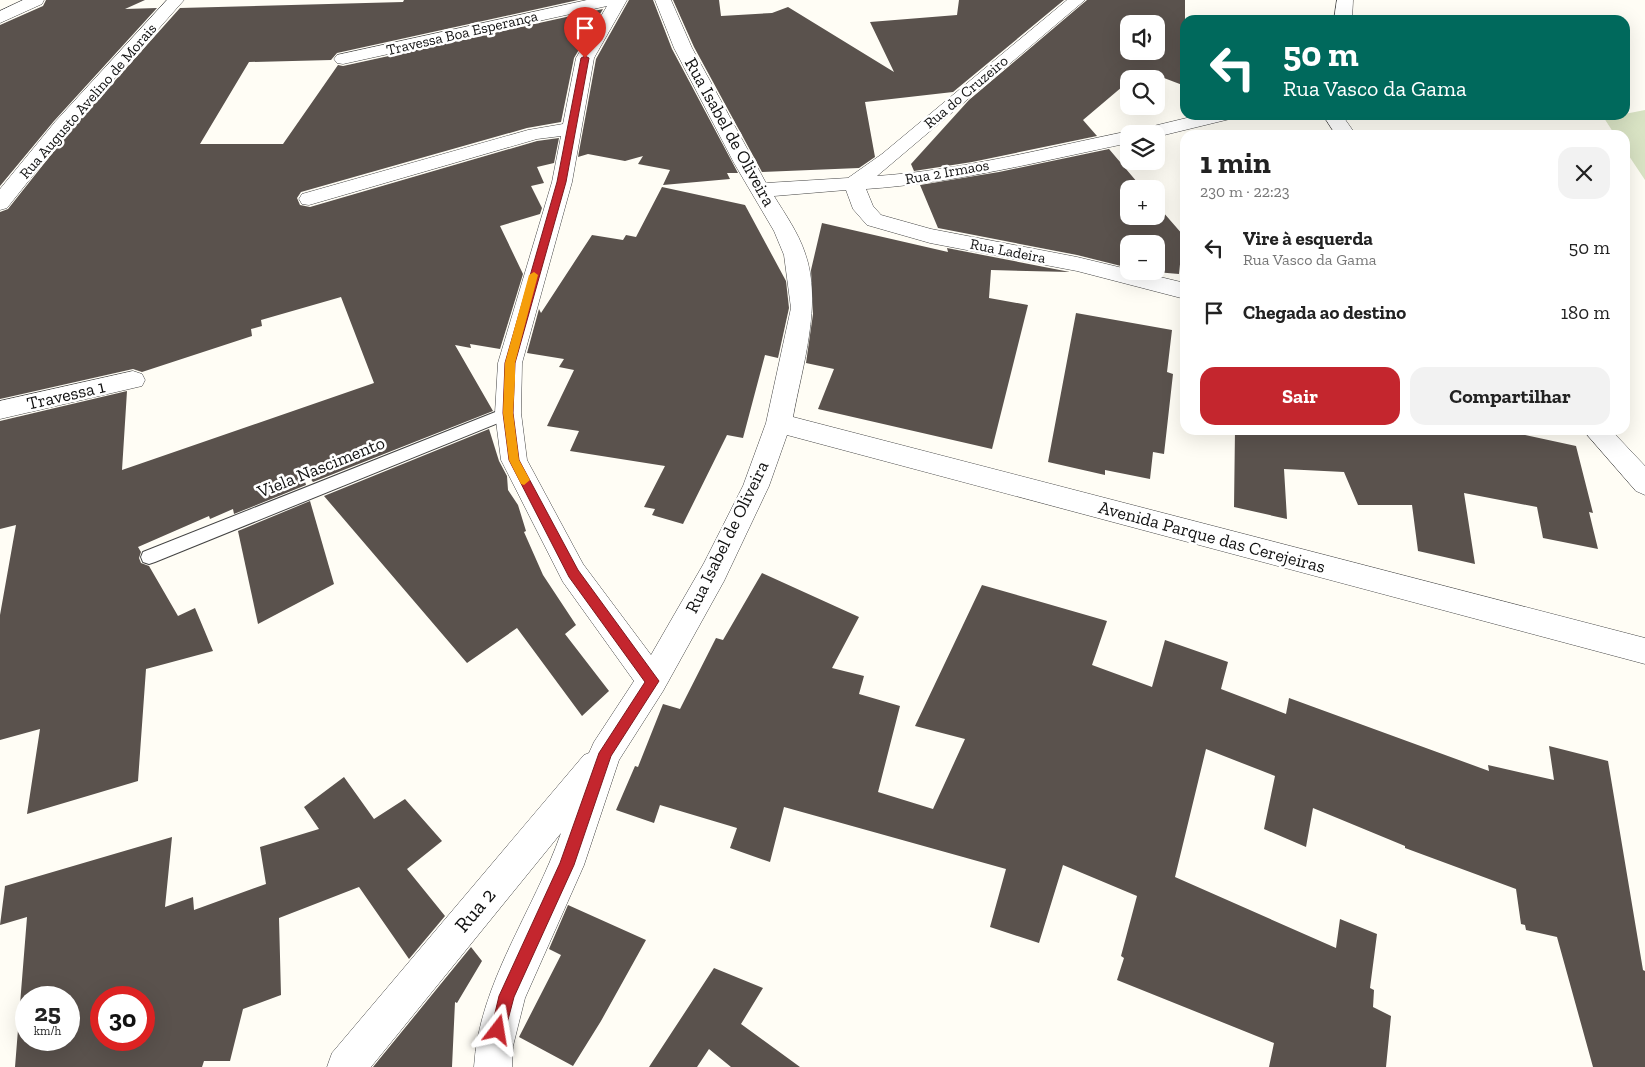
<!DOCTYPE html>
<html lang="pt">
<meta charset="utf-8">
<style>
body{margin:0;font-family:"Zilla Slab",serif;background:#f2f2f2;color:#222;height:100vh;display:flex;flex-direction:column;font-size:19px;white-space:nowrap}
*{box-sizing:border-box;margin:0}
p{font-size:16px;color:#767676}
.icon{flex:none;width:28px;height:28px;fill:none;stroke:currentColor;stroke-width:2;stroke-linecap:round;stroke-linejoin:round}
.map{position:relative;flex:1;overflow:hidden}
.sheet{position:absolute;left:1180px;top:130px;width:450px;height:305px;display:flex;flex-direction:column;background:#fff;border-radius:15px;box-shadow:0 5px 20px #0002}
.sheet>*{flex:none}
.hud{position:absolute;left:1180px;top:15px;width:450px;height:105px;border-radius:15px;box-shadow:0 5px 20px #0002;background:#00695c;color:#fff;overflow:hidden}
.controls{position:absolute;left:1120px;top:15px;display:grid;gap:10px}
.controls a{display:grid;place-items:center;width:45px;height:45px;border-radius:10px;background:#fff;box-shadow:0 5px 20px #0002;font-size:25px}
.speed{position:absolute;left:15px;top:986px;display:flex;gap:10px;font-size:25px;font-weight:700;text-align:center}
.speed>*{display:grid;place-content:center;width:65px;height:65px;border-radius:50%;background:#fff;box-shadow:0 5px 20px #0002;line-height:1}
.speed small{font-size:12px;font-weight:400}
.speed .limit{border:8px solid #d22;background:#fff;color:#111}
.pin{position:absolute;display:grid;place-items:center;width:42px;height:42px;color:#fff;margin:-51px -21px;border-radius:50% 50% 50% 0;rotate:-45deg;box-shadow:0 0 5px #0007}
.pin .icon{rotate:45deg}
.me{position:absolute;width:55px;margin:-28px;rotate:14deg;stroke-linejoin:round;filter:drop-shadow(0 0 4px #0008)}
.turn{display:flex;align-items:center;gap:18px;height:105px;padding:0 20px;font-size:22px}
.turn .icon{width:65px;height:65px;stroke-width:2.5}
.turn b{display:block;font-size:35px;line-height:42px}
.round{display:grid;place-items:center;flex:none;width:52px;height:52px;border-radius:15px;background:#f2f2f2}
.head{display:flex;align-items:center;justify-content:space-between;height:85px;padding:0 20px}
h1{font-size:30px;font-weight:700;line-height:38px}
.primary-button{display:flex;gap:10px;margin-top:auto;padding:10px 20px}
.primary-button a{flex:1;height:58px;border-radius:15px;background:#c4262e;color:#fff;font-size:20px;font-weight:700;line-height:58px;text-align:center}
.primary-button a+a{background:#f2f2f2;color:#222}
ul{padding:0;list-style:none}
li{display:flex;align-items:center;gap:15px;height:65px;padding:0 20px}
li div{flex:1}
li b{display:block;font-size:19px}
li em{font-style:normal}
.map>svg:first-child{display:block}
.cemetery{fill:#d9e3c4}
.building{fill:#5a524d;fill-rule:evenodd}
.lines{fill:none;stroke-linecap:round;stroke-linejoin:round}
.service-casing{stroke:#444;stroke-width:2}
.minor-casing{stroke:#444;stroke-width:1}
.service{fill:#fff;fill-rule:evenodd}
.minor{fill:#fff;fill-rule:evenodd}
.route{fill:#c4262e;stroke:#7f191e}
.slow{fill:#f59e0b}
.labels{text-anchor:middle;stroke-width:5;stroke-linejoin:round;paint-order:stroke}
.far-street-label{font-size:15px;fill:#111;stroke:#fff}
.street-label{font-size:18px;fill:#111;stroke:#fff}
.near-street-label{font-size:21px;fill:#111;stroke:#fff}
</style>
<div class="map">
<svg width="1645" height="1067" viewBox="0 0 1645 1067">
<rect width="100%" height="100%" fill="#fffdf5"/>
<path class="cemetery" d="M1645 110V180L1625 150V135H1615L1604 118Z"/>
<g class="building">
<path d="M46 0H145L125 9 157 8 54 121 0 186V25L43 6Z"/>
<path d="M404 0H578L337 53 331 60 249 62 200 144H283L338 65 343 66 603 9 574 58 561 122 527 128 301 192 297 198 300 205 310 207 537 141 559 138 554 163 537 167 544 183 531 186 542 208 540 214 500 226 523 274 500 349 470 344 471 348 455 345 493 411 313 482 301 467 306 485 234 514 233 509 210 519 209 516 138 547 141 552 139 558 141 563 149 566 178 616 195 608 213 651 146 669 138 781 27 814 40 729 0 740V615L16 525 0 529V421L127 391 122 470 374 383 341 297 261 320 262 326 251 329 252 336 142 372 133 369 0 399V212L8 209 70 131 180 8 403 2Z"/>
<path d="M629 0H653L672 49 738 173H727L730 179 663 185 670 170 638 164 643 156 625 161 588 154 578 157 596 59Z"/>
<path d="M673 0H719L721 16 772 13 788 7 894 72 870 22 957 15 959 0H1064L953 92 865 102 875 157 859 168 762 172 694 47Z"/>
<path d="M1087 0H1185V86L1143 70 1132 79H1129V81L1083 120 1097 136 972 162 914 171 911 164 969 100ZM1129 24H1156V51H1129Z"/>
<path d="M1109 149 1143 189H1129V216H1156V204L1183 235 1179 274 1144 271H1156V244H1129V268L1077 255 938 228 920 185 999 172Z"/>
<path d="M662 187 745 205 786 281 789 308 778 358 765 355 743 438 727 435 683 524 652 515 655 509 644 507 665 466 570 451 579 431 547 426 574 370 559 367 564 359 527 353 539 309 541 313 592 235 623 240 626 235 636 237Z"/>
<path d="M822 223 948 252 947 248 1070 272 991 270 989 298 1028 305 992 449 818 409 834 369 806 363 813 314 811 270Z"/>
<path d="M1076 313 1172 330 1167 372 1173 374 1164 454 1153 452 1150 479 1105 470V475L1048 462Z"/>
<path d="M489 429 499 461 507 476 508 490 518 505 526 531 524 532 543 575 576 625 565 634 609 691 582 716 517 628 467 663 324 496Z"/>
<path d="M1235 430H1515L1516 433 1576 446 1593 513 1589 512 1598 549 1543 538 1537 507 1464 493 1475 564 1418 551 1412 505H1358L1344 472 1284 469 1287 519 1234 507Z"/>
<path d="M310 501 334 584 258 624 238 531Z"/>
<path d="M762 573 859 617 832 668 864 676 859 694 900 706 878 792 933 809 965 739 915 726 982 585 1107 621 1092 665 1152 687 1165 640 1228 662 1221 689 1286 714 1289 698 1489 771 1488 765 1554 780 1549 746 1608 761 1643 970 1645 971V1067H1593L1557 937 1526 930 1525 925 1521 924 1516 889 1405 848V846L1313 808 1306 847 1264 829 1275 776 1206 749 1175 877 1336 948 1340 919 1377 934 1370 988 1374 990 1373 1007 1391 1016 1386 1067H1269L1274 1043 1117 980 1124 958 1121 956 1137 896 1063 865 1039 943 990 927 1006 869 784 807 770 862 730 848 737 828 660 805 654 823 616 810 635 766 638 767 663 704 680 709 716 638 723 640Z"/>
<path d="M344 777 374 819 405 799 442 841 407 869 445 916 409 959 359 887 279 918 281 995 243 1009 230 1061H204L202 1067H15L27 917 0 925 5 886 172 837 165 907 193 897 194 910 266 884 260 847 319 829 304 807ZM26 998H69V1040H26ZM101 998H144V1040H101Z"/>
<path d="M568 905 646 940 601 1021 573 1066 519 1037 561 955 549 949Z"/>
<path d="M471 947 482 961 457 1003 455 1002 452 1067H373Z"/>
<path d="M714 968 763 988 741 1024 800 1067H731L709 1049 697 1067H649Z"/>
</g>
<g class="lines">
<g class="service-casing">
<path id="service" d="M508 407 513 409 515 413 513 417 155 562 149 564 143 562 141 557 143 552Z"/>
</g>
<g class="minor-casing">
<g id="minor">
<path d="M23 0H44L42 4 0 23V11Z"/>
<path d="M167 0H184L69 130 7 208 0 210V189L55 122Z"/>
<path d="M587 0H627L594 58 572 182 522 363 521 413 527 460 583 564 651 655 704 563 743 486 766 423 791 308 784 255 774 231 734 163 674 48 655 0H671L692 48 766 183 848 178 882 154 1067 0H1085L877 176C962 170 1046 148 1129 131L1135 133 1137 130 1199 115H1232L1230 119 1156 137V134H1129V143C1042 161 955 183 866 189L873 206 881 215 931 229 1077 257 1185 283V299L1077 271 930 243 867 225 853 209 846 190 774 196C785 214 798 232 805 253 823 303 802 367 793 417L1645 638V664L787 435 769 486 724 581 663 691 619 760 584 865 525 998 513 1046 512 1067H474C479 983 534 911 561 833L371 1067H327L332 1053 584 755 589 753 594 742 634 681 563 582 501 460 495 413 498 363 552 182 561 136 537 139 309 205 302 204 299 199 302 194 528 130 563 124 576 58 607 6 343 64 337 63 334 59 337 55Z"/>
<path d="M1337 0H1353L1352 20H1334Z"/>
<path d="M1323 115H1342L1356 135H1336Z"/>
<path d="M133 371 142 374 145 380 142 386 0 419V401Z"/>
<path d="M1583 430H1611L1645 466V495L1636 491Z"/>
</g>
</g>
<use href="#service" class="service"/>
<use href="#minor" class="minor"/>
</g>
<path class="route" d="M585 56 589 58 566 182 515 363 513 413 519 460 578 570 659 681 611 756 574 865 514 997 504 1035 498 1037 493 1035 491 1030 499 996 560 863 599 753 645 682 569 577 509 460 503 413 505 363 557 182 581 58Z"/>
<path class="slow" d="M534 272 538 275 515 363V380L513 413 519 460 530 480 524 485 521 484 509 460 503 413 505 363 529 275Z"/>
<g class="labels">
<g class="far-street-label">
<text transform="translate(462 33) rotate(-13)" y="5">Travessa Boa Esperança</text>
<text transform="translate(966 92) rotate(-40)" y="5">Rua do Cruzeiro</text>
<text transform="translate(88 101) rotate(-49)" y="5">Rua Augusto Avelino de Morais</text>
<text transform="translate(947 172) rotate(-10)" y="5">Rua 2 Irmaos</text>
<text transform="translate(1008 251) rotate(11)" y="5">Rua Ladeira</text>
</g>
<g class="street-label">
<text transform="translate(730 132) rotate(61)" y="6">Rua Isabel de Oliveira</text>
<text transform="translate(66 395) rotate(-13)" y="6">Travessa 1</text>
<text transform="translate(321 467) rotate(-22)" y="6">Viela Nascimento</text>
<text transform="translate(727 537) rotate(-64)" y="6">Rua Isabel de Oliveira</text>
<text transform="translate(1212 537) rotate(15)" y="6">Avenida Parque das Cerejeiras</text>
</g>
<g class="near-street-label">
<text transform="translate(475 910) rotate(-50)" y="7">Rua 2</text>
</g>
</g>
</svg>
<div class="controls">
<a><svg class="icon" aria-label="sound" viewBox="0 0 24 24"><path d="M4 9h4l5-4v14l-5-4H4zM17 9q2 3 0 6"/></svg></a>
<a><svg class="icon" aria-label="search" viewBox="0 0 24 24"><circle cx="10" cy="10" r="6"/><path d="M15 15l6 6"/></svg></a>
<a><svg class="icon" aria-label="layers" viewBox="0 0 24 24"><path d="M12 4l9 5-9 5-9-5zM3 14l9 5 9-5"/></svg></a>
<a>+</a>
<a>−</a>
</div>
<div class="speed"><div>25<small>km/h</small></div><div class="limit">30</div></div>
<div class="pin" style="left:585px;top:58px;background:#d93025"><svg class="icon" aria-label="arrive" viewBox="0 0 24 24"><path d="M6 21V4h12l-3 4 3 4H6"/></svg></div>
<svg class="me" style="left:498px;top:1030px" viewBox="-20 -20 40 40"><path d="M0-17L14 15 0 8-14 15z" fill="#c4262e" stroke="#fff" stroke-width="4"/></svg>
<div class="hud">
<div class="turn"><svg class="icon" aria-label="left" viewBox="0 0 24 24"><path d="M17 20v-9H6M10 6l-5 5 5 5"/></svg><div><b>50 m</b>Rua Vasco da Gama</div></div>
</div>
<section class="sheet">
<div class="head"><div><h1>1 min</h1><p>230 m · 22:23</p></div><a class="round"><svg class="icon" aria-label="close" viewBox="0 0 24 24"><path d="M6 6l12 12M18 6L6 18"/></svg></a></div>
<ul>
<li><svg class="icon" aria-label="left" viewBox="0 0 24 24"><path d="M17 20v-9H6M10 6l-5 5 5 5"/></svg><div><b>Vire à esquerda</b><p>Rua Vasco da Gama</p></div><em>50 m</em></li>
<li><svg class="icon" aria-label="arrive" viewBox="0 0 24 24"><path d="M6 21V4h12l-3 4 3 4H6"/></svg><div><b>Chegada ao destino</b></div><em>180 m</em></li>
</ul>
<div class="primary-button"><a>Sair</a><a>Compartilhar</a></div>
</section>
</div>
